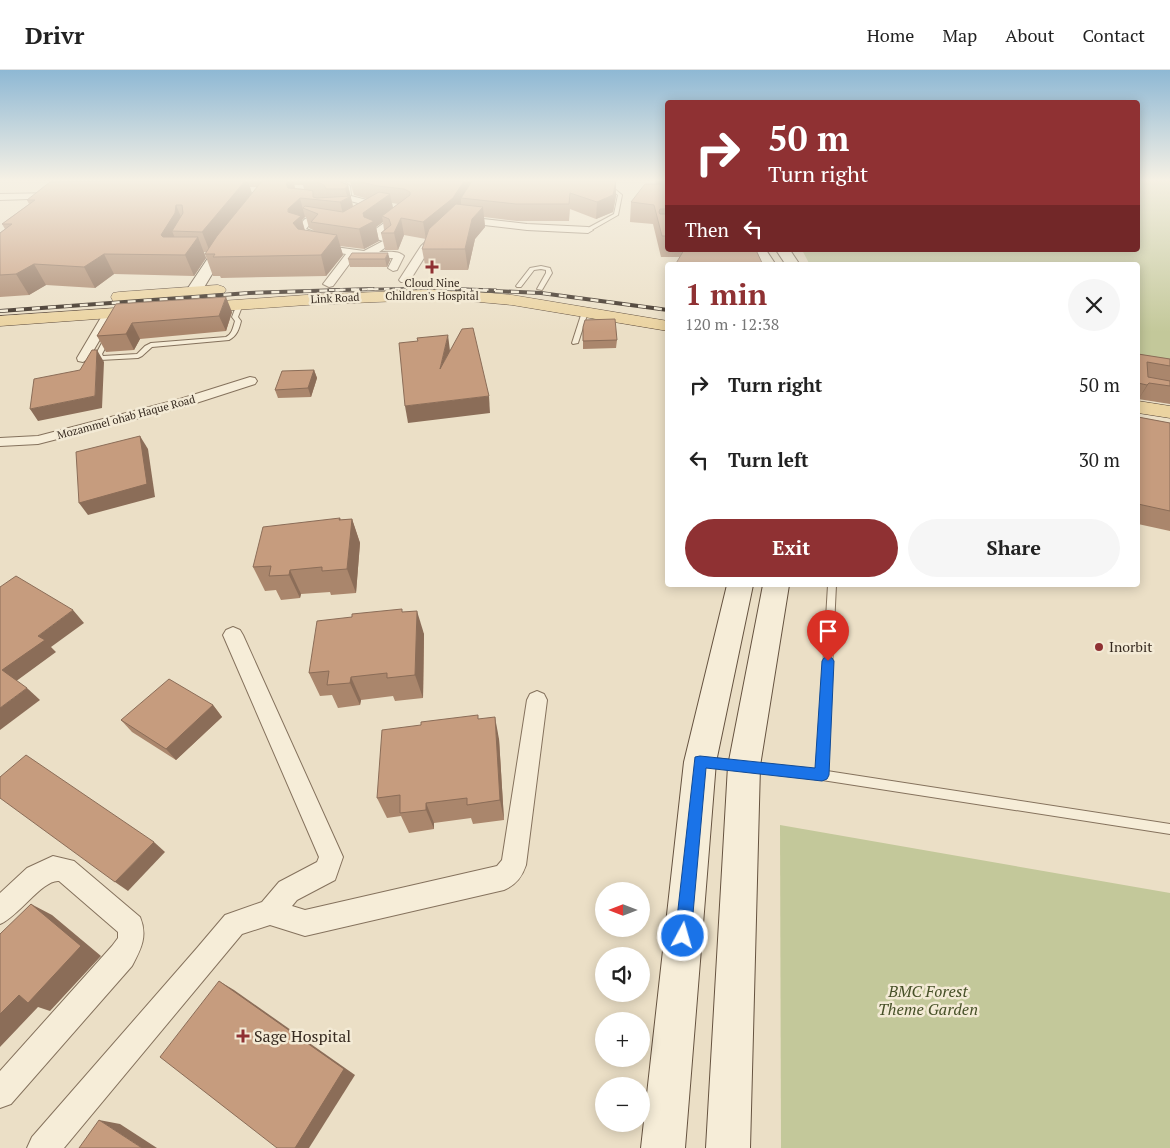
<!DOCTYPE html>
<meta charset="utf-8">
<style>
body{margin:0;font-family:"PT Serif",serif;background:#f6f6f6;color:#222;height:100vh;display:flex;flex-direction:column;font-size:19px;white-space:nowrap}
*{box-sizing:border-box;margin:0}
p{font-size:16px;color:#767676}
.icon{flex:none;width:28px;height:28px;fill:none;stroke:currentColor;stroke-width:2;stroke-linecap:round;stroke-linejoin:round}
.map{position:relative;flex:1;overflow:hidden}
.sheet{position:absolute;left:665px;top:192px;width:475px;height:325px;display:flex;flex-direction:column;background:#fff;border-radius:5px;box-shadow:0 2px 12px #0003}
.sheet>*{flex:none}
.hud{position:absolute;left:665px;top:30px;width:475px;height:152px;border-radius:5px;box-shadow:0 2px 12px #0003;background:#8f3133;color:#fff;overflow:hidden}
.needle{width:32px;rotate:270deg}
.buttons{position:absolute;left:595px;top:812px;display:grid;gap:10px}
.buttons a{display:grid;place-items:center;width:55px;height:55px;border-radius:50%;background:#fff;box-shadow:0 2px 12px #0003;font-size:25px}
.pin{position:absolute;display:grid;place-items:center;width:42px;height:42px;color:#fff;margin:-51px -21px;border-radius:50% 50% 50% 0;rotate:-45deg;box-shadow:0 0 5px #0007}
.pin .icon{rotate:45deg}
.me{position:absolute;width:55px;margin:-28px;rotate:6deg;stroke-linejoin:round;filter:drop-shadow(0 0 4px #0008)}
.turn{display:flex;align-items:center;gap:18px;height:105px;padding:0 20px;font-size:22px}
.turn .icon{width:65px;height:65px;stroke-width:2.5}
.turn b{display:block;font-size:35px;line-height:42px}
.then{display:flex;align-items:center;height:48px;padding:0 20px;background:#0003;gap:10px;font-size:19px}
.round{display:grid;place-items:center;flex:none;width:52px;height:52px;border-radius:26px;background:#f6f6f6}
.head{display:flex;align-items:center;justify-content:space-between;height:85px;padding:0 20px}
h1{font-size:30px;font-weight:800;line-height:38px;color:#8f3133}
.primary-button{display:flex;gap:10px;margin-top:auto;padding:10px 20px}
.primary-button a{flex:1;height:58px;border-radius:30px;background:#8f3133;color:#fff;font-size:20px;font-weight:800;line-height:58px;text-align:center}
.primary-button a+a{background:#f6f6f6;color:#222}
ul{padding:0;list-style:none}
li{display:flex;align-items:center;gap:15px;height:75px;padding:0 20px}
li div{flex:1}
li b{display:block;font-size:19px}
li em{font-style:normal}
header{display:flex;align-items:center;gap:30px;box-sizing:border-box;height:70px;padding:0 25px;background:#fff;border-bottom:1px solid #e0e0e0}
header strong{font-size:24px}
nav{display:flex;gap:28px;margin-inline-start:auto;font-size:18px}
.map>svg:first-child{display:block}
.green{fill:#c3c89a}
.lines{fill:none;stroke-linecap:round;stroke-linejoin:round}
.lane-casing{stroke:#85725d;stroke-width:2}
.street-casing{stroke:#85725d;stroke-width:2}
.secondary-casing{stroke:#665340;stroke-width:2}
.primary-casing{stroke:#534031;stroke-width:1}
.lane{fill:#f6edd8;fill-rule:evenodd}
.street{fill:#f6edd8;fill-rule:evenodd}
.secondary{fill:#f6edd8;fill-rule:evenodd}
.primary{fill:#ebd3a0;fill-rule:evenodd}
.rail-far1-casing{stroke:#362a20;stroke-width:3}
.rail-casing{stroke:#362a20;stroke-width:4}
.rail-far1{stroke:#f3ead5;stroke-width:2;stroke-dasharray:5.5;stroke-linecap:butt}
.rail{stroke:#f3ead5;stroke-width:2.5;stroke-dasharray:8;stroke-linecap:butt}
.wall{fill:#aa866c;fill-rule:evenodd}
.shaded-wall{fill:#8b6d58}
.building{fill:#c69c7e;stroke:#8b6d58}
.route{fill:#1a73e8;stroke:#114b97}
.poi-dot{fill:#8f3133;stroke:#f3ead5;stroke-width:2}
.labels{text-anchor:middle;stroke-width:5;stroke-linejoin:round;paint-order:stroke}
.far-poi-label{font-size:11px;fill:#362a20;stroke:#f3ead5}
.far-street-label{font-size:11px;fill:#362a20;stroke:#f3ead5}
.poi-label{font-size:14px;fill:#362a20;stroke:#f3ead5;text-anchor:start}
.near-park-label{font-size:16px;font-style:italic;fill:#475128;stroke:#f3ead5}
.near-poi-label{font-size:16px;fill:#362a20;stroke:#f3ead5;text-anchor:start}
</style>
<header>
<strong>Drivr</strong>
<nav><a>Home</a><a>Map</a><a>About</a><a>Contact</a></nav>
</header>
<div class="map">
<svg width="1170" height="1078" viewBox="0 0 1170 1078">
<rect width="100%" height="100%" fill="#ebdfc6"/>
<g class="green">
<path d="M1138 111H1170V308L1138 302V195H810L802 180H1138Z"/>
<path d="M780 755 1170 823V1078H781Z"/>
</g>
<g class="lines">
<g class="lane-casing">
<g id="lane">
<path d="M609 116H611L622 125 618 145 590 161H586V159L614 144 618 125 609 118Z"/>
<path d="M541 196 550 198 552 203 542 220 537 219 546 203V200L541 199 534 200 521 217H517L516 216 530 198Z"/>
<path d="M240 232 243 234 238 247 241 251C239 259 237 266 229 270L152 277 142 286 138 288 100 290 97 288 96 284 105 267 108 265 111 267 102 284 103 286 137 284 145 276 151 273 226 267C232 264 233 258 235 251L232 247 237 234Z"/>
<path d="M585 240 588 242 578 273 573 274 572 273 582 242Z"/>
<path d="M828 515H836L827 701 1170 754V764L822 710 701 695 700 692 701 689 705 687 817 700Z"/>
</g>
</g>
<g class="street-casing">
<g id="street">
<path d="M346 113 350 116 351 126 387 135 389 137 384 140 343 129 342 116Z"/>
<path d="M56 123 59 124V128L0 130V124Z"/>
<path d="M404 139 407 140V144L381 164 391 167 393 172 379 182C387 182 398 180 404 186L397 200 393 201 388 198 393 188 353 189 333 216 329 217 323 214 346 184 304 178 301 174 310 166 295 160 305 149 308 148 336 153 338 155 333 158 310 154 306 159 322 165 313 174 364 181 383 171 370 167V163Z"/>
<path d="M456 146 527 154 588 157 593 160 588 163 527 160 458 152 429 180 409 212H401L399 210 421 176 453 147Z"/>
<path d="M109 240 115 244 89 288 83 292 78 291 77 288 103 244Z"/>
<path d="M250 307 255 308 257 311 255 314 190 335 38 374 0 376V368L38 366 180 329Z"/>
<path d="M233 557 240 560 243 565 343 787 335 810 297 830 292 836 305 840 497 796 502 790 527 630 530 624 537 621 544 624 547 630 526 795C522 807 516 815 504 820L305 866 270 855 242 864 64 1078H27L32 1067 197 878 225 845 262 832 279 812 317 792 319 787 223 565 226 560Z"/>
<path d="M53 786 74 791 140 847C148 866 141 879 132 896L11 1034 0 1038V1001L112 876 118 868V862L59 811C43 809 18 847 0 854V823L27 798Z"/>
</g>
</g>
<g class="secondary-casing">
<g id="secondary">
<path d="M268 111H280L223 186 200 224H188L186 221 212 182Z"/>
<path d="M752 180H766L776 195H762Z"/>
<path d="M776 180H790L800 195H786Z"/>
<path d="M727 515H753L716 692 685 1078H641L684 692Z"/>
<path d="M763 515H789L760 696 750 1078H706L728 696Z"/>
</g>
</g>
<g class="primary-casing">
<g id="primary">
<path d="M218 215 224 217 226 220 224 223 119 232 113 231 111 227 113 223 119 222Z"/>
<path d="M446 219 512 225 668 251V261L512 235 446 229 306 235 192 243 186 242 183 238 186 234 192 233 306 225Z"/>
<path d="M146 236 152 237 155 241 152 245 0 256V246Z"/>
<path d="M1138 331 1170 336V348L1138 343Z"/>
</g>
</g>
<use href="#lane" class="lane"/>
<use href="#street" class="street"/>
<use href="#secondary" class="secondary"/>
<use href="#primary" class="primary"/>
<g class="rail-far1-casing">
<path id="rail-far1" d="M329 220 436 218 496 220"/>
</g>
<g class="rail-casing">
<g id="rail">
<path d="M447 219 541 223 668 240"/>
<path d="M0 241 249 223 373 219"/>
</g>
</g>
<use href="#rail-far1" class="rail-far1"/>
<use href="#rail" class="rail"/>
</g>
<g class="wall">
<path d="M67 111H616V126L613 142 596 149 570 139 569 151H517L484 147 485 157 475 169 468 200H426L422 179 426 169 404 165 398 180H385L381 163 384 160 383 152 376 157 379 171 364 179 340 176 343 185 326 206 221 208 220 206H213L205 184 207 182H204L206 188 194 206 114 204 95 218 46 215 29 225 0 227V163L5 159 2 154 29 134 27 130 67 112ZM341 112H350L354 125 368 129 353 136 348 115ZM294 115H303L304 119 295 118ZM250 117H257L252 123ZM392 133 398 134 393 138ZM305 147H306L309 158 313 160 314 162 305 160 302 150Z"/>
<path d="M655 111H668V180H756L680 187H661L653 154 630 152 631 132 656 114Z"/>
<path d="M352 183 390 190 387 197H350L348 189Z"/>
<path d="M116 234 232 242 226 261 140 269 134 280 106 282 97 266Z"/>
<path d="M583 257 617 270 616 278 583 279Z"/>
<path d="M1138 284 1170 289V334L1138 329V330Z"/>
<path d="M314 300 317 308 311 327 278 328 275 320Z"/>
<path d="M1138 347 1170 353V461L1138 454Z"/>
<path d="M340 448 341 450 352 449 360 473 356 523 331 525 330 522 301 524 300 528 281 530 276 520 265 521 253 497Z"/>
<path d="M403 542 424 564 423 628 395 631 393 626 361 630 360 635 338 638 332 625 320 626 309 603Z"/>
<path d="M213 635 222 647 176 690 132 662 121 650Z"/>
<path d="M478 649 499 669 504 750 473 754 471 748 434 753V759L409 763 401 746 387 748 377 728Z"/>
</g>
<g class="shaded-wall">
<path d="M245 111H248L253 127 210 182 202 162Z"/>
<path d="M288 111H293L297 124 291 133 286 114Z"/>
<path d="M464 111H476L461 128V134L455 144 426 169 423 152Z"/>
<path d="M616 111V126L613 142 596 149 597 132Z"/>
<path d="M348 115 355 146 345 152 340 132 348 128 345 119Z"/>
<path d="M390 124 394 143 382 146 383 152 376 157 379 171 364 179 359 159 363 143Z"/>
<path d="M300 128 305 147 302 150 306 167 294 162 288 139Z"/>
<path d="M176 135 184 154 183 162V161H172L177 173 170 185 161 165Z"/>
<path d="M483 137 485 157 475 169 468 200 465 179 472 149Z"/>
<path d="M401 148 404 165 398 180 394 163Z"/>
<path d="M337 165 343 185 326 206 321 185Z"/>
<path d="M198 167 206 188 194 206 185 185Z"/>
<path d="M388 183 390 190 387 197 385 189Z"/>
<path d="M104 184 114 204 95 218 84 197Z"/>
<path d="M34 194 46 215 29 225 16 204Z"/>
<path d="M226 227 232 242 226 261 219 246Z"/>
<path d="M132 253 140 269 134 280 126 264Z"/>
<path d="M448 265 450 281 440 299Z"/>
<path d="M97 280 104 292 102 338 38 351 30 339 95 326Z"/>
<path d="M314 300 317 308 311 327 308 318Z"/>
<path d="M1149 313 1138 330 1147 315Z"/>
<path d="M489 326 490 343 408 353 405 336Z"/>
<path d="M140 366 148 379 155 427 88 445 79 433Z"/>
<path d="M352 449 360 473 356 523 347 499Z"/>
<path d="M290 500 301 524 300 528 289 505Z"/>
<path d="M73 540 84 553 51 577 56 582 15 612 2 600 38 566Z"/>
<path d="M417 541 424 564 423 628 415 605Z"/>
<path d="M351 607 361 630 360 635 350 613Z"/>
<path d="M27 618 40 630 0 660V638Z"/>
<path d="M213 635 222 647 176 690 166 679Z"/>
<path d="M495 647 499 669 504 750 500 730Z"/>
<path d="M426 733 434 753V759L426 740Z"/>
<path d="M154 772 165 782 128 821 115 812Z"/>
<path d="M31 834 52 845 101 886 50 941 38 937 0 977V944Z"/>
<path d="M219 911 234 920 355 1005 309 1078H295Z"/>
<path d="M99 1050 120 1054 157 1078H142Z"/>
</g>
<g class="building">
<path d="M105 111H245L202 162 172 161 183 143 182 135H176L175 143 161 165 163 167H198L185 185 104 184 84 197 34 194 16 204 0 205V163L12 154H2L35 130H27L50 112Z"/>
<path d="M262 111H288L286 114 288 118 309 120 313 121V127L317 128 351 126 340 132 300 128 288 139V142L301 146 293 153 298 159 337 165 321 185 213 187 215 184H205L217 166Z"/>
<path d="M315 111H339L348 115 345 119H326L324 115Z"/>
<path d="M357 111H464L453 128 423 152 401 148 394 163H381L391 155 389 149 382 146 410 125V122L404 119 378 116Z"/>
<path d="M472 111H616L613 125 597 132 570 123 569 134H516L461 128Z"/>
<path d="M661 111H668V139H660L659 142 660 144H668V166H662L654 135 631 132 645 114H662Z"/>
<path d="M379 122 390 124 363 143 364 147 374 151 359 159 311 152 318 144 303 138 305 136 343 142Z"/>
<path d="M456 134 483 137 472 149 465 179H422L429 159Z"/>
<path d="M684 180H756L763 195H675Z"/>
<path d="M352 183H388L385 189H348Z"/>
<path d="M226 227 219 246 132 253 126 264 97 266 116 234Z"/>
<path d="M615 249 617 270 583 271V257L585 250Z"/>
<path d="M473 258 489 326 405 336 399 273 418 271 417 268 448 265 440 299 462 259Z"/>
<path d="M92 280H97L95 326 30 339 34 309 80 300Z"/>
<path d="M1138 284 1170 289V296L1147 292 1148 307 1170 311V316L1149 313 1147 315 1138 313Z"/>
<path d="M314 300 308 318 275 320 282 301Z"/>
<path d="M1138 347 1170 353V441L1138 434Z"/>
<path d="M140 366 147 414 79 433 76 382Z"/>
<path d="M340 448 339 450 352 449 347 499 322 501V497L290 500 289 505 269 506 271 496 253 497 263 457Z"/>
<path d="M16 506 73 540 38 566 45 570 2 600 27 618 0 638V517Z"/>
<path d="M402 539V542L417 541 415 605 387 608V603L351 607 350 613 327 615 329 601 309 603 317 551 352 547V544Z"/>
<path d="M169 609 213 635 166 679 121 650Z"/>
<path d="M478 645V649L495 647 500 730 467 735V728L426 733V740L400 743V725L377 728 382 660 421 655V652Z"/>
<path d="M26 685 154 772 115 812 0 728V707Z"/>
<path d="M31 834 81 876 28 933 19 925 0 944V864Z"/>
<path d="M219 911 344 999 295 1078H277L160 987Z"/>
<path d="M99 1050 142 1078H79Z"/>
</g>
<linearGradient id="sky" x2="0" y2="1"><stop stop-color="#8eb8d4"/><stop offset="0.42" stop-color="#f6f1e5"/><stop offset="1" stop-color="#f6f1e5" stop-opacity="0"/></linearGradient>
<rect width="1170" height="262" fill="url(#sky)"/>
<path class="route" d="M828 586 832 588 834 591 829 705 827 709 822 711 706 698 691 866 689 871 683 874 678 871 675 866 695 687 700 686 815 698 822 591 824 588Z"/>
<g class="poi-dot">
<path d="M429.5 189.5h5v5h5v5h-5v5h-5v-5h-5v-5h5z"/>
<circle cx="1099" cy="577" r="5"/>
<path d="M240.5 958.5h5v5h5v5h-5v5h-5v-5h-5v-5h5z"/>
</g>
<g class="labels">
<g class="far-poi-label">
<text x="432" y="217">Cloud Nine<tspan x="432" dy="13">Children's Hospital</tspan></text>
</g>
<g class="far-street-label">
<text transform="translate(335 228) rotate(-3)" y="4">Link Road</text>
<text transform="translate(126 347) rotate(-15)" y="4">Mozammel ohab Haque Road</text>
</g>
<g class="poi-label">
<text x="1109" y="582">Inorbit</text>
</g>
<g class="near-park-label">
<text x="928" y="927">BMC Forest<tspan x="928" dy="18">Theme Garden</tspan></text>
</g>
<g class="near-poi-label">
<text x="254" y="972">Sage Hospital</text>
</g>
</g>
</svg>
<div class="buttons">
<a><svg class="needle" viewBox="-14 -14 28 28"><path d="M0-13l5 13h-10z" fill="#e53935"/><path d="M0 13l5-13h-10z" fill="#767676"/></svg></a>
<a><svg class="icon" aria-label="sound" viewBox="0 0 24 24"><path d="M4 9h4l5-4v14l-5-4H4zM17 9q2 3 0 6"/></svg></a>
<a>+</a>
<a>−</a>
</div>
<div class="pin" style="left:828px;top:591px;background:#d93025"><svg class="icon" aria-label="arrive" viewBox="0 0 24 24"><path d="M6 21V4h12l-3 4 3 4H6"/></svg></div>
<svg class="me" style="left:683px;top:866px" viewBox="-20 -20 40 40"><circle r="17" fill="#1a73e8" stroke="#fff" stroke-width="3"/><path d="M0-11L8 9 0 5-8 9z" fill="#fff"/></svg>
<div class="hud">
<div class="turn"><svg class="icon" aria-label="right" viewBox="0 0 24 24"><path d="M7 20v-9h11M14 6l5 5-5 5"/></svg><div><b>50 m</b>Turn right</div></div>
<div class="then">Then<svg class="icon" aria-label="left" viewBox="0 0 24 24"><path d="M17 20v-9H6M10 6l-5 5 5 5"/></svg></div>
</div>
<section class="sheet">
<div class="head"><div><h1>1 min</h1><p>120 m · 12:38</p></div><a class="round"><svg class="icon" aria-label="close" viewBox="0 0 24 24"><path d="M6 6l12 12M18 6L6 18"/></svg></a></div>
<ul>
<li><svg class="icon" aria-label="right" viewBox="0 0 24 24"><path d="M7 20v-9h11M14 6l5 5-5 5"/></svg><div><b>Turn right</b></div><em>50 m</em></li>
<li><svg class="icon" aria-label="left" viewBox="0 0 24 24"><path d="M17 20v-9H6M10 6l-5 5 5 5"/></svg><div><b>Turn left</b></div><em>30 m</em></li>
</ul>
<div class="primary-button"><a>Exit</a><a>Share</a></div>
</section>
</div>
